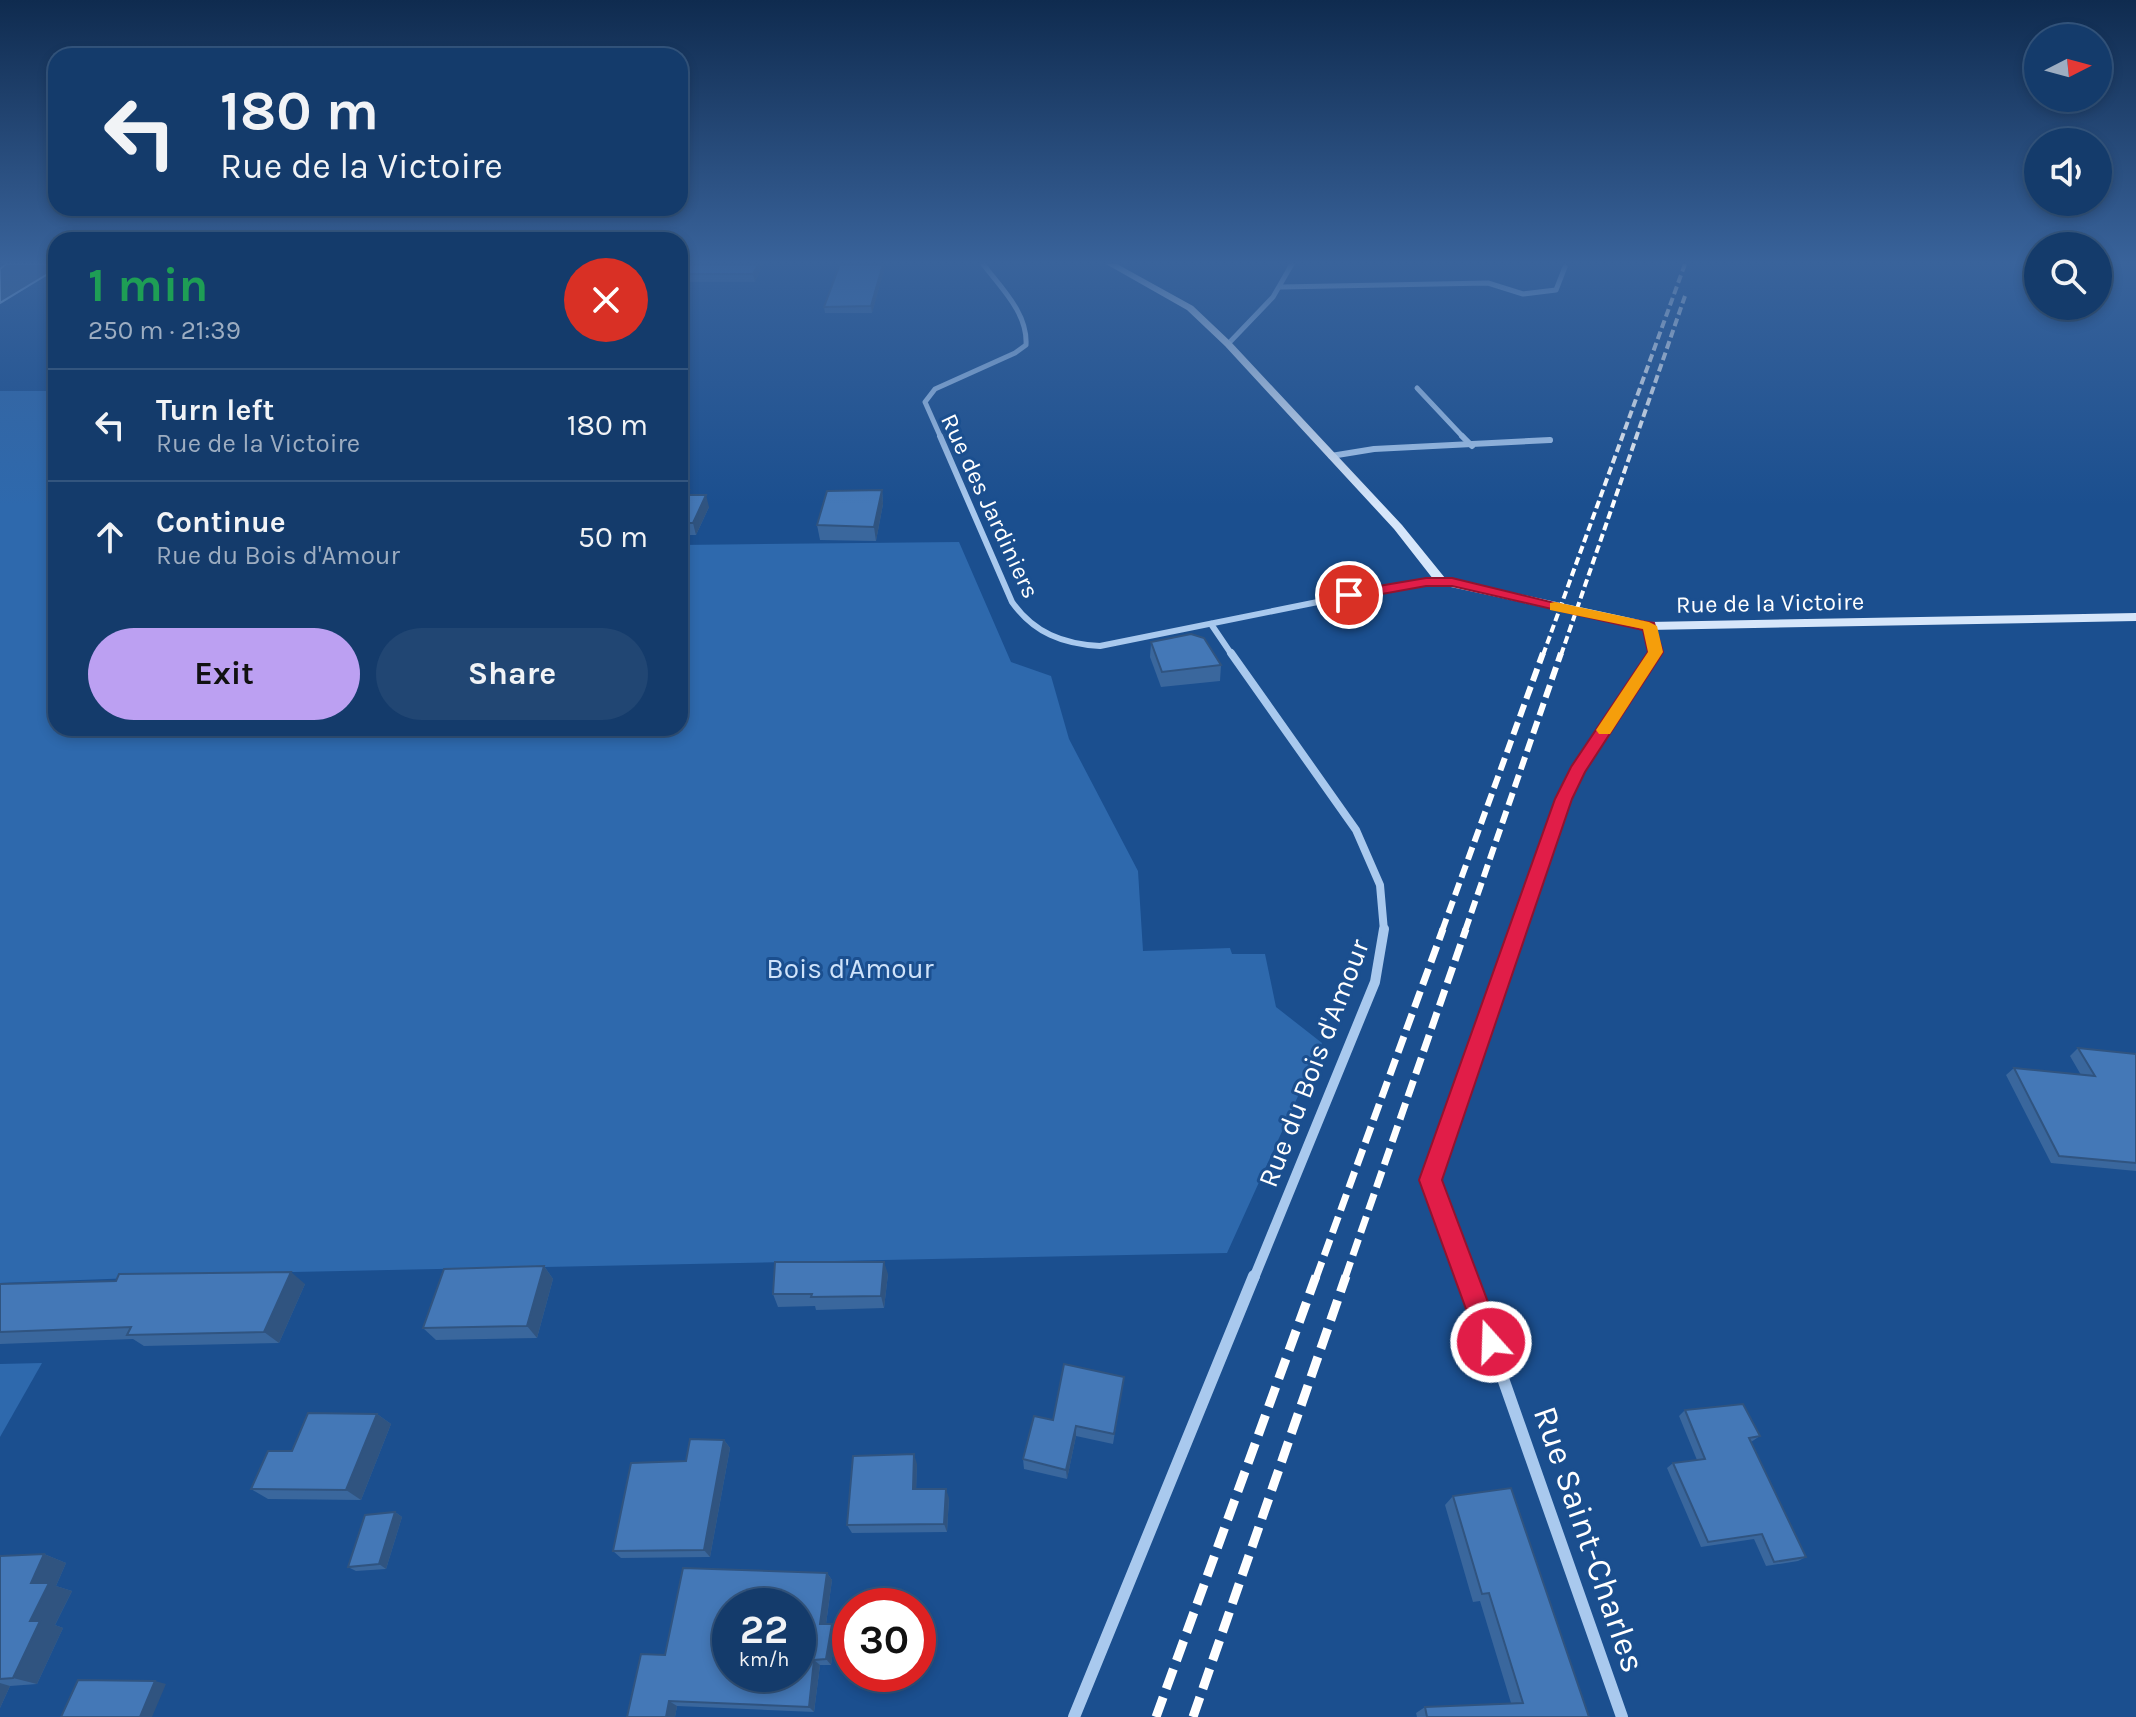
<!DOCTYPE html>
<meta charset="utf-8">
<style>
body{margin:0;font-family:Karla,sans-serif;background:#214673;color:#f1f3f6;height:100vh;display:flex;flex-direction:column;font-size:30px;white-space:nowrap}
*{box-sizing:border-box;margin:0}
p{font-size:26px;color:#9dadc1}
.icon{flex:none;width:44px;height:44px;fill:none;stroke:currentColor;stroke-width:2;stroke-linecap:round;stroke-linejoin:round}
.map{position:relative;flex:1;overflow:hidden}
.panel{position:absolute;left:48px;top:232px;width:640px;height:504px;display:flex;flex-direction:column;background:#143b6b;border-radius:24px;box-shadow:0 4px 12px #0003,0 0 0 2px #33557e}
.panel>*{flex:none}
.hud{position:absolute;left:48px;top:48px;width:640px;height:168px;border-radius:24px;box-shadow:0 4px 12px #0003,0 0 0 2px #33557e;background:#143b6b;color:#f1f3f6;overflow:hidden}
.needle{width:52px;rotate:84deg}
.tools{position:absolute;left:2024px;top:24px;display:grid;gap:16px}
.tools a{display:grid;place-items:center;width:88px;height:88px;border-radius:50%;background:#143b6b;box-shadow:0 4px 12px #0003,0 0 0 2px #33557e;font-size:40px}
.speed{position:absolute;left:712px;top:1588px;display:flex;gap:16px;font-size:40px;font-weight:700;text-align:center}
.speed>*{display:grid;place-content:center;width:104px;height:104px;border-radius:50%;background:#143b6b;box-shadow:0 4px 12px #0003,0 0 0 2px #33557e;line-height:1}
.speed small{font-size:20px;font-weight:400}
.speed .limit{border:12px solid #d22;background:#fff;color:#111}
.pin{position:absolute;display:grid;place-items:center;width:68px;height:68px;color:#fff;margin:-34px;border:4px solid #fff;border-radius:50%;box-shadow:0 2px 8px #0007}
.me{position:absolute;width:88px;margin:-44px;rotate:340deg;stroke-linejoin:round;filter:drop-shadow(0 0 6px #0008)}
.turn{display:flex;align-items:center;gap:28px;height:168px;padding:0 40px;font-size:36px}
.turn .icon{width:104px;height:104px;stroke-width:2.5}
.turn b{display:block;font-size:56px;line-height:68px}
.round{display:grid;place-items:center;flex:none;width:84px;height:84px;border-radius:42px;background:#214673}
.headline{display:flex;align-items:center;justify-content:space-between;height:136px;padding:0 40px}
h1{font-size:48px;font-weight:700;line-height:60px;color:#1e9e55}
.action{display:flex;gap:16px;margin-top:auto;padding:16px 40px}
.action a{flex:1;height:92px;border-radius:48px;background:#bca0f2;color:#111;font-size:32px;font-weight:700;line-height:92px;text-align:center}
.action a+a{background:#214673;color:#f1f3f6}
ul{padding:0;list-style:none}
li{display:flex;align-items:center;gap:24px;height:112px;padding:0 40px;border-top:2px solid #33557e}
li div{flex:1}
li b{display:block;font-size:30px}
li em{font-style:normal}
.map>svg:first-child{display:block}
.green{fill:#2e69ad}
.water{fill:#3c6290;stroke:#9cc4f0;stroke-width:2}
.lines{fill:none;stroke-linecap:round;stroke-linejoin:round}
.street-far4{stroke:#a9c9ee;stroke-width:5}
.street-far3{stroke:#a9c9ee;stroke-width:6}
.street-far2{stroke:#a9c9ee;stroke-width:8}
.street-far1{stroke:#a9c9ee;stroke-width:10}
.street{stroke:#a9c9ee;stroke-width:12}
.secondary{fill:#d6e6fa;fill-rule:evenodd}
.rail-far3{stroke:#fff;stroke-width:4;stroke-dasharray:8 4;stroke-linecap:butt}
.rail-far2{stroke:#fff;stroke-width:6;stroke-dasharray:13 6;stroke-linecap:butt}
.rail-far1{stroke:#fff;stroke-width:7;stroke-dasharray:17 7;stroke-linecap:butt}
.rail{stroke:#fff;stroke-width:9;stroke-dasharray:21 9;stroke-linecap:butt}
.wall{fill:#3a679d}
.shaded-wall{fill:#305480}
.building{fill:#4478b7;stroke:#305480;stroke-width:2;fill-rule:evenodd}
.route{fill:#e11d48;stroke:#92132f;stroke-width:2}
.slow{fill:#f59e0b}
.labels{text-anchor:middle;stroke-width:6;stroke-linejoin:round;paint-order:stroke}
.far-street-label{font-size:24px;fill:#fff;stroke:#1b4f8f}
.park-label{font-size:28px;fill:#cfe3fa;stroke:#1b4f8f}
.street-label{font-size:28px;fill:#fff;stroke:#1b4f8f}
.near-street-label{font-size:34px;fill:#fff;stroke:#1b4f8f}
</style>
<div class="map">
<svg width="2136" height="1717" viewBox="0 0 2136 1717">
<rect width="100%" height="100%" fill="#1b4f8f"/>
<g class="green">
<path d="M0 391H56V728H680V545L959 542 1011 662 1051 676 1069 739 1138 871 1143 951 1230 948 1232 954H1265L1276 1007 1322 1043 1227 1253 293 1272 0 1283Z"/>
<path d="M42 1363 0 1437V1364Z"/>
</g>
<path class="water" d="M6 264H56V269L0 303V269Z"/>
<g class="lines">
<g class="street-far4">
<path d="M1280 287 1488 283 1523 294 1556 290 1565 267"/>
<path d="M1228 344 1273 297 1292 264"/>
<path d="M1417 388 1464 438"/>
<path d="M941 438 925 402 935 389 1015 353 1026 345C1028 313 1001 288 983 264"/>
</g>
<g class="street-far3">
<path d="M940 436 1012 602C1034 633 1063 644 1100 646L1377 590 1441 581"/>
<path d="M1462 436 1472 446"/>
<path d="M1331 456 1374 449 1550 440"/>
<path d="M1211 624 1232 655"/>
<path d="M1649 626 1654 655"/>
</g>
<g class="street-far2">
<path d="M1231 653 1356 830 1380 885 1384 931"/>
<path d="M1517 931 1563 799 1577 771 1655 653"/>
</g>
<g class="street-far1">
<path d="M1254 1278 1375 982 1384 929"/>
<path d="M1467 1278 1431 1180 1518 929"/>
</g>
<g class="street">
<path d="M1467 1276 1622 1717"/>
<path d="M1074 1717 1254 1276"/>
</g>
<path class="secondary" d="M1106 264H1117L1193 306 1231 342 1402 525 1445 578 1649 622 2136 613V621L1649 630 1437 584 1394 529 1225 346 1187 310Z"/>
<g class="rail-far3">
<path d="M1543 655 1685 264"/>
<path d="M1561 655 1685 296"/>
</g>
<g class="rail-far2">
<path d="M1442 931 1543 653"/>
<path d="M1465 931 1561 653"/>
</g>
<g class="rail-far1">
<path d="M1316 1278 1443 929"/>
<path d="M1345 1278 1466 929"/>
</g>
<g class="rail">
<path d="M1156 1717 1316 1276"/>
<path d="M1193 1717 1346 1276"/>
</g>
</g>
<g class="wall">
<path d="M680 264H763L755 282H680Z"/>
<path d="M840 264H885L872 313H825L824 307Z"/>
<path d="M680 490H689L690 495 709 507 696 535H680Z"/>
<path d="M882 490 883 504 876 541 820 540 817 525Z"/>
<path d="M1151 642 1221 665 1220 681 1161 687 1150 657Z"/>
<path d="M2078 1048 2136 1054V1171L2051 1163 2006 1075 2014 1068 2081 1075 2070 1056Z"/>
<path d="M544 1266 553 1279 537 1338 436 1340 423 1328Z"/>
<path d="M888 1274 884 1308 816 1310 815 1306 778 1307 773 1294Z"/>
<path d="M0 1284H305L279 1343 144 1346 133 1339 0 1344Z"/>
<path d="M1124 1377 1113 1444 1076 1436 1067 1479 1024 1469 1023 1459 1053 1420Z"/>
<path d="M1685 1410 1760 1436 1751 1442 1806 1557 1798 1561 1766 1566 1754 1539 1701 1547 1667 1468 1673 1463 1697 1460 1679 1416Z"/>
<path d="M377 1414 391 1424 361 1500 268 1499 251 1489 292 1451Z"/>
<path d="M724 1440 730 1448 710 1557 621 1558 613 1551 686 1461Z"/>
<path d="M917 1464 916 1489 949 1498 947 1532 852 1533 847 1525Z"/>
<path d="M1453 1496 1589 1717H1417L1416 1713 1425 1707 1511 1703 1480 1601 1473 1602 1445 1505Z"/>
<path d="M395 1512 402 1517 386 1569 356 1571 348 1567Z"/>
<path d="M44 1554 66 1563 56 1586 72 1591 55 1625 63 1628 37 1684 10 1686 0 1708V1556Z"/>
<path d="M827 1573 832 1580 826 1624 836 1631 831 1665H820L814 1712 677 1706 675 1717H627Z"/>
</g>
<g class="shaded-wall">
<path d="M758 264H763L755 282 753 274Z"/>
<path d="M883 264H885V267L872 313 871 306Z"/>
<path d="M882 490 883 504 876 541 874 527Z"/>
<path d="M706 495 709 507 696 535 693 523Z"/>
<path d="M884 1262 888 1274 884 1308 881 1296Z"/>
<path d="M544 1266 553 1279 537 1338 527 1326Z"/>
<path d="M291 1272 305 1284 279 1343 264 1332Z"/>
<path d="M377 1414 391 1424 361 1500 346 1490Z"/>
<path d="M1076 1426V1436L1067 1479 1066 1470Z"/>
<path d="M724 1440 730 1448 710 1557 704 1550Z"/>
<path d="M914 1454 917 1464 916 1499 913 1489Z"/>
<path d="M946 1489 949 1498 947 1532 944 1524Z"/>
<path d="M395 1512 402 1517 386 1569 379 1564Z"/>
<path d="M44 1554 66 1563 56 1586 72 1591 55 1625 63 1628 37 1684 13 1678 30 1621 31 1583Z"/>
<path d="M827 1573 832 1580 825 1631 820 1624Z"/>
<path d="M832 1624 836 1631 831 1665 826 1659Z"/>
<path d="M814 1660 820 1665 814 1712 809 1707Z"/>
<path d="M155 1681 166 1684 152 1717H140Z"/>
<path d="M0 1683 10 1686 0 1708Z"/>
<path d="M669 1701 677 1706 675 1717H666Z"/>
</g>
<g class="building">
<path d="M680 264H758L753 274H680Z"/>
<path d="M840 264H883L871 306 824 307Z"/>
<path d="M680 490H689L686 495H706L693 523H680Z"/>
<path d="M882 490 874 527 817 525 827 491Z"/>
<path d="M1191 634 1204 638 1221 665 1162 672 1151 642Z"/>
<path d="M2078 1048 2136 1054V1163L2059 1156 2014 1068 2095 1076Z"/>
<path d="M775 1262H884L881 1296 811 1297 812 1294H773Z"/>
<path d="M544 1266 527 1326 423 1328 444 1269Z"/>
<path d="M291 1272 264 1332 127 1335 131 1327 0 1332V1284L116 1281 119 1274Z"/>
<path d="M1064 1364 1124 1377 1114 1434 1076 1426 1066 1470 1023 1459 1034 1416 1053 1420Z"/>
<path d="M1743 1404 1760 1436 1749 1438 1806 1557 1774 1562 1762 1534 1708 1542 1673 1463 1705 1459 1685 1410Z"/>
<path d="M308 1413 377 1414 346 1490 251 1489 268 1451H292Z"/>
<path d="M690 1439 724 1440 704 1550 613 1551 631 1463 686 1461Z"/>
<path d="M914 1454 913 1489H946L944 1524 847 1525 853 1456Z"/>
<path d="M1511 1488 1589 1717H1427L1425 1707 1523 1703 1489 1593 1482 1594 1453 1496Z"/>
<path d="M395 1512 379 1564 348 1567 365 1515Z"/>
<path d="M44 1554 31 1583H49L30 1621H40L13 1678 0 1679V1556Z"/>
<path d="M683 1568 827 1573 820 1624H832L826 1659 814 1660 809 1707 669 1701 666 1717H627L641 1654 665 1655ZM730 1606H798V1674H730Z"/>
<path d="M78 1680 155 1681 140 1717H61Z"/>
</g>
<linearGradient id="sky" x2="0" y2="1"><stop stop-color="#0f2b4f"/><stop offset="0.52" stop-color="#39639b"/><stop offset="1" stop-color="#39639b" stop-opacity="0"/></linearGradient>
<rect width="2136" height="505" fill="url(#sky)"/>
<path class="route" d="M1426 578H1452L1608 616 1654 623 1663 652 1585 772 1572 799 1442 1180 1503 1342 1500 1351 1491 1355 1482 1351 1478 1342 1419 1180 1555 799 1571 767 1648 652 1643 630 1452 586H1426L1349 600 1342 595 1349 591Z"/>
<path class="slow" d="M1555 602 1649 622 1657 626 1663 652 1610 734H1599L1596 730 1648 652 1643 629 1550 610V603Z"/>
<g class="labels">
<g class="far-street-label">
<text transform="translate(990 506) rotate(65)" y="8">Rue des Jardiniers</text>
<text transform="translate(1770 603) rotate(-1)" y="8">Rue de la Victoire</text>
</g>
<g class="park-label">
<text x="850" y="978">Bois d'Amour</text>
</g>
<g class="street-label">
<text transform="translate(1313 1063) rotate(-69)" y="10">Rue du Bois d'Amour</text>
</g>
<g class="near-street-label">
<text transform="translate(1590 1539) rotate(71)" y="12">Rue Saint-Charles</text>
</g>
</g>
</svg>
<div class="tools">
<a><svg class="needle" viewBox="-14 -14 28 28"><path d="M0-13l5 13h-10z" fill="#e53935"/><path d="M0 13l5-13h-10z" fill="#9dadc1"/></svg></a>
<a><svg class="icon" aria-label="sound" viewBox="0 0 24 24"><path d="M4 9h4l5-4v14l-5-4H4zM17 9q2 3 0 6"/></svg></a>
<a><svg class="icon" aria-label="search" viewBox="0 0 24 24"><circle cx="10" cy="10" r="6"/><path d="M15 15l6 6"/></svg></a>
</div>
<div class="speed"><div>22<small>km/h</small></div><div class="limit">30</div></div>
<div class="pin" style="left:1349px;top:595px;background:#d93025"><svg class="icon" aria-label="arrive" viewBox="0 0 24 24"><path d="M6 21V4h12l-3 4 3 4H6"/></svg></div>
<svg class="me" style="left:1491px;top:1342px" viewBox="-20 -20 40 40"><circle r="17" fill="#e11d48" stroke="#fff" stroke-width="3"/><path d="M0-11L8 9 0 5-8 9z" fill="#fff"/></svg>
<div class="hud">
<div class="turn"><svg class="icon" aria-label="left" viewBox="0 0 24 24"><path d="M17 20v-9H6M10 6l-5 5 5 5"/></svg><div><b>180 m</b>Rue de la Victoire</div></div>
</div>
<section class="panel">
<div class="headline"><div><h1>1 min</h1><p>250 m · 21:39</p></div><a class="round" style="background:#d93025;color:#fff"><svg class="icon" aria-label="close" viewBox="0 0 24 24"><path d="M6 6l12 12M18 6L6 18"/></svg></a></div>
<ul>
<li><svg class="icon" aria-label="left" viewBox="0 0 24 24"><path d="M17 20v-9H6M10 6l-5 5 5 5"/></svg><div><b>Turn left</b><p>Rue de la Victoire</p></div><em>180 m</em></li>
<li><svg class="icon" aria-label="ahead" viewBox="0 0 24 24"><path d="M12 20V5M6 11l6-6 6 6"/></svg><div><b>Continue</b><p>Rue du Bois d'Amour</p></div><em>50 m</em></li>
</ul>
<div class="action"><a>Exit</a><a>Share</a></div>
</section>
</div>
